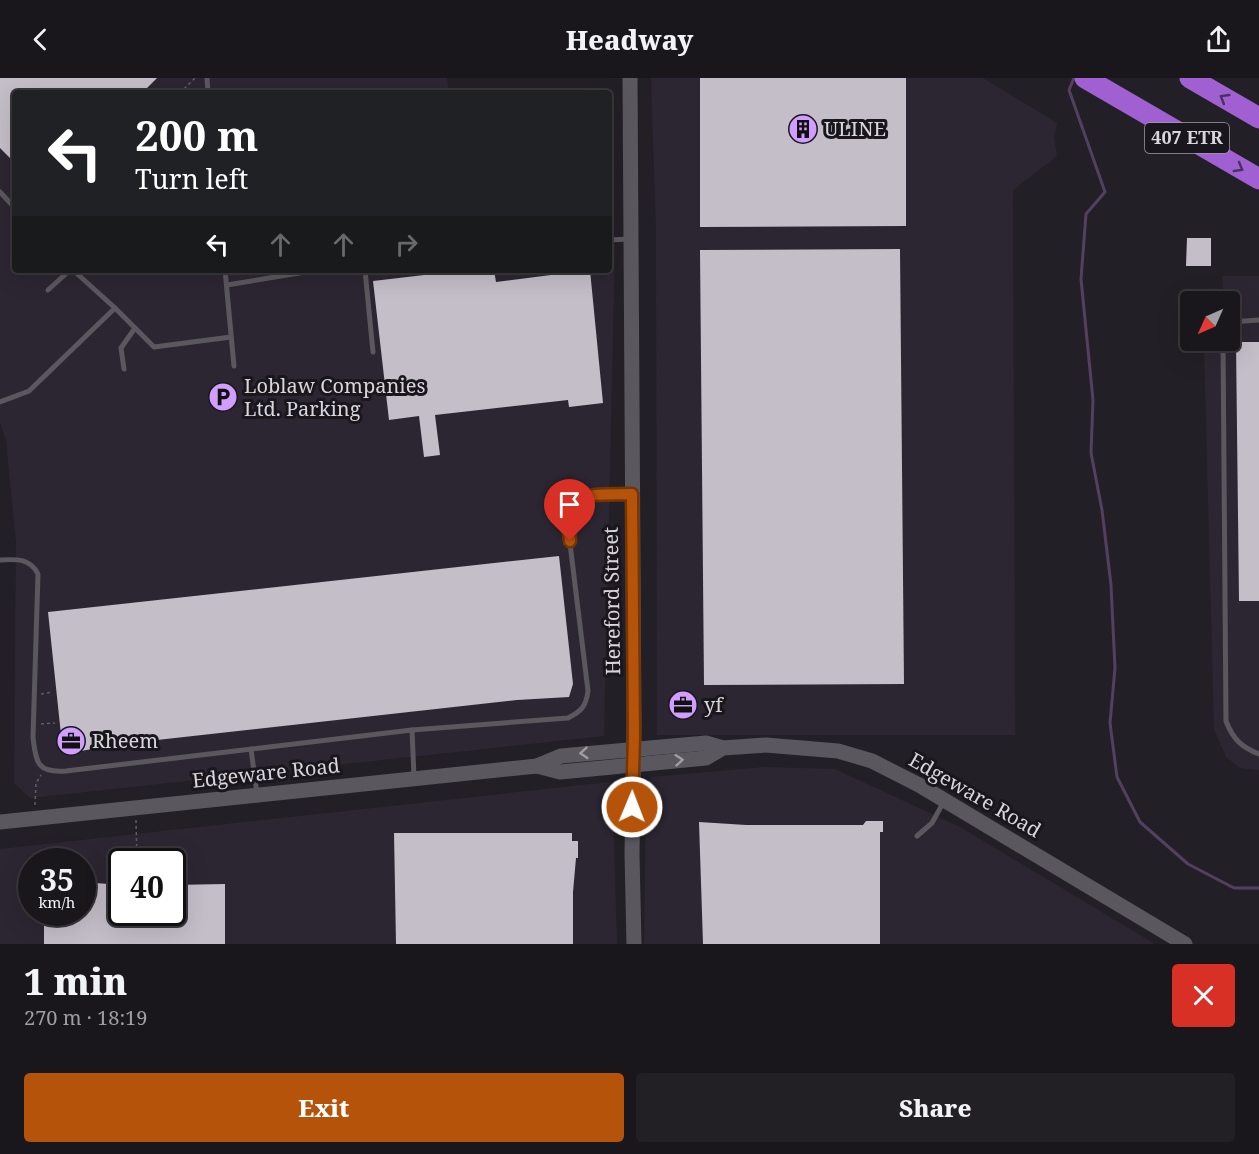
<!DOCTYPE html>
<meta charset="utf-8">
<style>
body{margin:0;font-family:"Noto Serif",serif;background:#232025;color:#f1f3f6;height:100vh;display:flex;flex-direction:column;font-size:22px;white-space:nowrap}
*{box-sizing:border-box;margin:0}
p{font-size:20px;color:#9f9fa3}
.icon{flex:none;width:33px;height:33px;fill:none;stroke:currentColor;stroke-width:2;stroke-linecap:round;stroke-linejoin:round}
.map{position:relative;height:866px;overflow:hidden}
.details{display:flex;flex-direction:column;background:#1a171c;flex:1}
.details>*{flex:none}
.guide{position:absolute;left:12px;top:12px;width:600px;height:183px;border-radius:6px;box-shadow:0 6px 24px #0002,0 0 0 2px #38363b;background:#202124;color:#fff;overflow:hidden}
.needle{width:39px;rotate:225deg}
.controls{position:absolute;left:1180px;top:213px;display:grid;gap:12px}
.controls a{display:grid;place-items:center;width:60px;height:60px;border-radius:6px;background:#1a171c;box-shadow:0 6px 24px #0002,0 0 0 2px #38363b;font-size:30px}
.speed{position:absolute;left:18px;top:770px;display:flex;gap:12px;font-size:30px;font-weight:700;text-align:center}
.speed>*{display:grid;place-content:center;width:78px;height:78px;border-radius:50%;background:#1a171c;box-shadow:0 6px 24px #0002,0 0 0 2px #38363b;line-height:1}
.speed small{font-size:15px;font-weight:400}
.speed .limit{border:3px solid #111;border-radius:9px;background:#fff;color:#111}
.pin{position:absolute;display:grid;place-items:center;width:51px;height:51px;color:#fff;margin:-62px -26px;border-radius:50% 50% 50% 0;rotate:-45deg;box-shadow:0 0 6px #0007}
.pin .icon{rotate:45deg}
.me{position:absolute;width:66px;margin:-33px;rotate:1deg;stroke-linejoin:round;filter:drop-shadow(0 0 4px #0008)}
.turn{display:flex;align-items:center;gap:21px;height:126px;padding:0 24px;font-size:27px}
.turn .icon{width:78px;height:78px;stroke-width:2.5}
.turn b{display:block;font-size:42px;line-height:51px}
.lanes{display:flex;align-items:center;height:57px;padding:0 24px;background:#0003;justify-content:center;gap:30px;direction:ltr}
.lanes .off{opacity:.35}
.round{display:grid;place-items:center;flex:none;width:63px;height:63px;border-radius:6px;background:#232025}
.head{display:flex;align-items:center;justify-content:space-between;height:102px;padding:0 24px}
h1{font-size:36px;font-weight:800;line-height:45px}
.cta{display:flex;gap:12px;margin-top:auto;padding:12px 24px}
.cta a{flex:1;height:69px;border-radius:6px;background:#b45309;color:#fff;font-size:24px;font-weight:800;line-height:69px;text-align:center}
.cta a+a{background:#232025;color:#f1f3f6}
header{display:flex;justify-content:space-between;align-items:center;height:78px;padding:0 24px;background:#1a171c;font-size:27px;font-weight:800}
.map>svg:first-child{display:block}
.built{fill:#2c2632;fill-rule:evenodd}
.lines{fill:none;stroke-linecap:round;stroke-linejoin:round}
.stream{stroke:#524060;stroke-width:3}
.building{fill:#c3bec8}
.path{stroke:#605d63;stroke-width:1.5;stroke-dasharray:3 3;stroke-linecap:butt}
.lane{stroke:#5b575f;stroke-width:5}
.secondary{stroke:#5b575f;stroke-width:15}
.highway{stroke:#a060d1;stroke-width:21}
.oneway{stroke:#48305c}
.oneway2{stroke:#a09da3}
.route-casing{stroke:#753606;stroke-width:15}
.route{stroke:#b45309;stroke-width:10}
.labels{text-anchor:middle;stroke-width:6;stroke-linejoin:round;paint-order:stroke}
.shield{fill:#19161d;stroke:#9f9ca2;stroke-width:1.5}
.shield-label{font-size:18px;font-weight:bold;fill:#d8d6db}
.poi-label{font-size:20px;fill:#d8d6db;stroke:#19161d;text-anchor:start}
.street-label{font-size:20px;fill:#d8d6db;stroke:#19161d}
</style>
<header><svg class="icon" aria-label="back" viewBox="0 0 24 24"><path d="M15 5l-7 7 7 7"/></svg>Headway<svg class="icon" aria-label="share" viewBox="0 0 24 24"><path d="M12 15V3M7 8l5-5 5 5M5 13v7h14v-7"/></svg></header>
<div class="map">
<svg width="1259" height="866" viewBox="0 0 1259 866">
<rect width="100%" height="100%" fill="#231f26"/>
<g class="built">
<path d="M0 0H447L449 15H15V192H609V167L615 166 604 658 30 720 14 705 16 464 6 362 0 344Z"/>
<path d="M651 0H983L1057 45 1054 60 1057 78 1013 112 1015 657H657L656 151Z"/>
<path d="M1222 198H1259V692L1240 690 1226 679 1214 651 1204 267 1206 263 1230 262V224L1223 223Z"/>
<path d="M764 689 835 691 960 749 1155 866H644L646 711 651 699Z"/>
<path d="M609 704 612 707 617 866H0V771ZM32 783H82V834H32ZM122 783H172V834H122Z"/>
</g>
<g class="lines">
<path class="stream" d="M1074 0 1069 12 1105 114 1086 136 1081 201 1093 322 1091 375 1102 432 1111 507 1115 590 1110 645 1117 699 1140 744 1188 786 1234 810H1259"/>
</g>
<g class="building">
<path d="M0 0H157L142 15H15V85L0 70Z"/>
<path d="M700 0H906V148L700 149Z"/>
<path d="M1187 160H1211V188H1186Z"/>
<path d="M900 171 904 606 704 607 700 172Z"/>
<path d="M467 192H494L496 204 590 192 603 325 569 329 568 322 435 337 440 377 424 379 419 338 389 342 373 203Z"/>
<path d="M1236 264H1259V523H1239Z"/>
<path d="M559 478 573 606 569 619 517 622 121 666 69 675 66 666H62L48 534Z"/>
<path d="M866 743H883V754H880V866H703L699 744 746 747H863Z"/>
<path d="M394 755H572V763H578V780H576L573 814V866H396Z"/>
<path d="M82 804 122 807V834H172V807L225 806V866H44V834H82Z"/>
</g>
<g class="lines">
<g class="path">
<path d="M180 15 195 0"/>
<path d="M41 616 52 614"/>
<path d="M41 646 55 645"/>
<path d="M35 727 36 705 41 697"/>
<path d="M136 742 137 783"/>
</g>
<g class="lane">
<path d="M207 0 208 15"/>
<path d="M0 114 15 130"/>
<path d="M609 162 630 161"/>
<path d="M225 192 234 288"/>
<path d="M365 192 373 274"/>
<path d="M227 207 317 192"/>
<path d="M48 212 70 192"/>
<path d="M115 230 154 269 231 259"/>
<path d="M1230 244 1259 242"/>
<path d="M1223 262 1226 643C1233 661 1241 669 1259 676"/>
<path d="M124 291 121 270 135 250"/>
<path d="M0 324 29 313 115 230 73 192"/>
<path d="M0 482C16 481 30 480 38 496L33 659C36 686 38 695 66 693L412 652 568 640C582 633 586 628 588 613L567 441C574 412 606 417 631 416"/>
<path d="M412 652 414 699"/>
<path d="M251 671 257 716"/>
<path d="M917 758 932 745 943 725"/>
</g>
<g class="secondary">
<path d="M630 0 634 649 632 776 634 866"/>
<path d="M537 688 560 694 706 680 723 670 766 667 838 673 872 683 919 707 1185 866"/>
<path d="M0 744 537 688 561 678 706 665 723 670"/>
</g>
<g class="highway">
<path d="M1085 0 1259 101"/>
<path d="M1190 0 1259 40"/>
</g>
</g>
<defs><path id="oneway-chevron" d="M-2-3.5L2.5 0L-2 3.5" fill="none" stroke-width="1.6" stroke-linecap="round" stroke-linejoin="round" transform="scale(1.5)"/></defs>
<g class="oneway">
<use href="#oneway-chevron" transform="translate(1224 20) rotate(-149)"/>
<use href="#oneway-chevron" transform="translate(1239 90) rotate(30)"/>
</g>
<g class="oneway2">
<use href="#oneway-chevron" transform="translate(584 675) rotate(175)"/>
<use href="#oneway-chevron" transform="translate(679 682) rotate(-5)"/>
</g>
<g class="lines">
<g class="route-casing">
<path id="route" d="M570 463C563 410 590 417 632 416L634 658 632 729"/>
</g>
<use href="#route" class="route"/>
</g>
<defs>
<g id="building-disc" transform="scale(1.5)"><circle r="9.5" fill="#d19dfe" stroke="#19161d"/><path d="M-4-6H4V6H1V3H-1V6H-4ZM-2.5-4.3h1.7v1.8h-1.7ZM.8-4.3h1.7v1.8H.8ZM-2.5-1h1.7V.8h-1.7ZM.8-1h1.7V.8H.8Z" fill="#111"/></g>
<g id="parking-disc" transform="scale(1.5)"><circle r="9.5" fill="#d19dfe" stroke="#19161d"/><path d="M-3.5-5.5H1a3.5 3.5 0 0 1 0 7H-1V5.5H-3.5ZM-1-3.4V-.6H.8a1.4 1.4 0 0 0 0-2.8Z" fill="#111"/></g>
<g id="office-disc" transform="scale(1.5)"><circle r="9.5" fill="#d19dfe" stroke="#19161d"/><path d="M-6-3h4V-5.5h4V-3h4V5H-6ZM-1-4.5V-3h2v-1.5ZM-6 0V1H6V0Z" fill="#111"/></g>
</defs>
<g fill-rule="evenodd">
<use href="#building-disc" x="803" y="51"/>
<use href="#parking-disc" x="223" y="319"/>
<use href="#office-disc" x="683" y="627"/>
<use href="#office-disc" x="71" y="663"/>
</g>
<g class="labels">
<rect class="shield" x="1145" y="45" width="84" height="30" rx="4.5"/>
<g class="shield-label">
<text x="1187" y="66">407 ETR</text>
</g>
<g class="poi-label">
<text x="824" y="58">ULINE</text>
<text x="244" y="315">Loblaw Companies<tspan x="244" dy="23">Ltd. Parking</tspan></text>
<text x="704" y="634">yf</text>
<text x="92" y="670">Rheem</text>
</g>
<g class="street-label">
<text transform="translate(612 523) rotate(-91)" y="7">Hereford Street</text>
<text transform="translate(266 695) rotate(-6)" y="7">Edgeware Road</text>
<text transform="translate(975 717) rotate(30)" y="7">Edgeware Road</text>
</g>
</g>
</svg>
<div class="controls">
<a><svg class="needle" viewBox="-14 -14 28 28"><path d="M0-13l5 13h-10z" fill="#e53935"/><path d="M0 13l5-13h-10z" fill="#9f9fa3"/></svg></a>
</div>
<div class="speed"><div>35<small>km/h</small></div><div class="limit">40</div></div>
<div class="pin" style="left:570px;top:463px;background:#d93025"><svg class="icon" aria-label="arrive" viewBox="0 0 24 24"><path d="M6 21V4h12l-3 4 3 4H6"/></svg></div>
<svg class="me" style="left:632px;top:729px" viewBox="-20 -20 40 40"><circle r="17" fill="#b45309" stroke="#fff" stroke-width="3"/><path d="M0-11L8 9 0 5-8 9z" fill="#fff"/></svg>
<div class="guide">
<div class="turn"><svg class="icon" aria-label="left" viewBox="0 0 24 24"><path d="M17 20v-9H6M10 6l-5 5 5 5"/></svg><div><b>200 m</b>Turn left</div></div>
<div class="lanes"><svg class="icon" aria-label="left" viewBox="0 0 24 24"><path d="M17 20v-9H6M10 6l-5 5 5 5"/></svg><svg class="icon off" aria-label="ahead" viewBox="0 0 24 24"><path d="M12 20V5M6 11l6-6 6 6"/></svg><svg class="icon off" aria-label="ahead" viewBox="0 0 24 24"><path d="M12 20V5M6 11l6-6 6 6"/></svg><svg class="icon off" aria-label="right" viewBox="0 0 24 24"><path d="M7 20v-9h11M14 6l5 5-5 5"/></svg></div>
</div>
</div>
<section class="details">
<div class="head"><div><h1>1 min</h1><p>270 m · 18:19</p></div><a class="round" style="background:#d93025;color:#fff"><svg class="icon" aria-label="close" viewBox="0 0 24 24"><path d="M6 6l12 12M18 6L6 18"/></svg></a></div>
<div class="cta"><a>Exit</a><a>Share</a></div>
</section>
